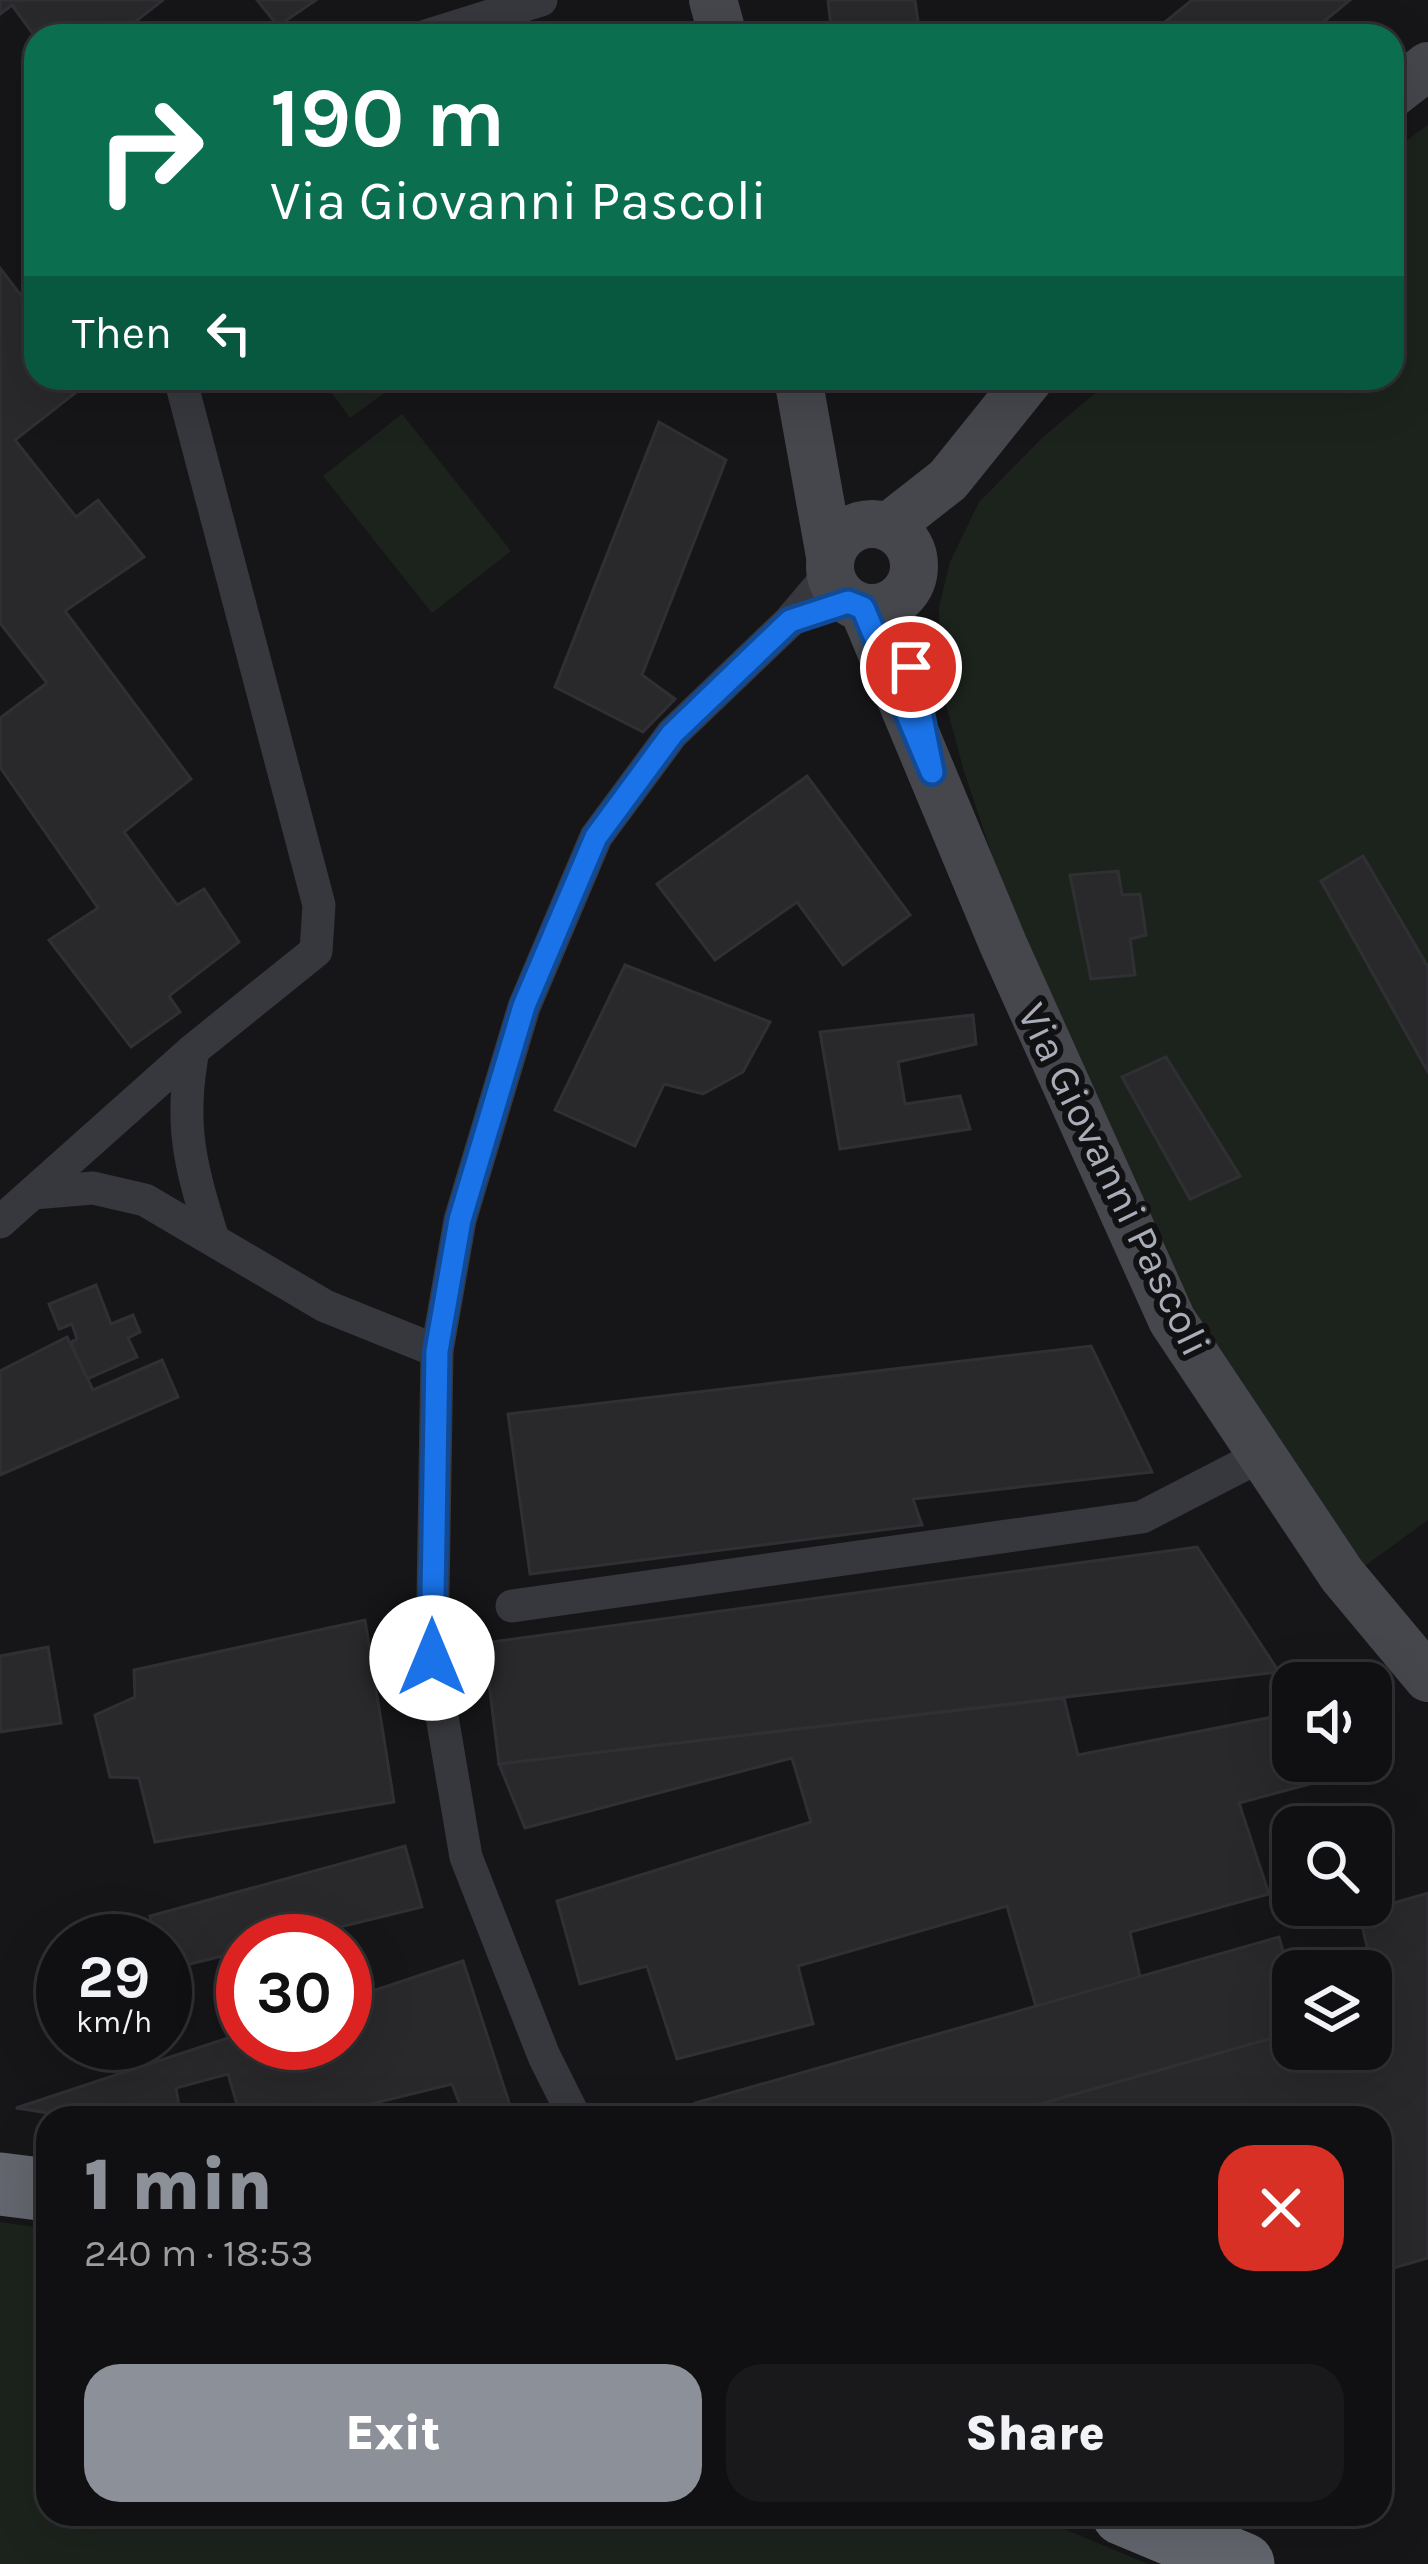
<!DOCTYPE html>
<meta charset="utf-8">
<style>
body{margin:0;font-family:Karla,sans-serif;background:#19191b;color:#f1f3f6;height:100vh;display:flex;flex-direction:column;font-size:45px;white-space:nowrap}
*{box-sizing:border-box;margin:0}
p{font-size:39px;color:#9c9d9f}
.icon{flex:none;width:66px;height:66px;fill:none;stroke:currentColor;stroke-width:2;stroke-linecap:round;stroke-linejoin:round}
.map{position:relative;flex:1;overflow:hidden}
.sheet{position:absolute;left:36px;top:2106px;width:1356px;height:420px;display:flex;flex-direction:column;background:#101012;border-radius:36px;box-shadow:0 12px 48px #0002,0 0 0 3px #303032}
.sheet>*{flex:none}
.top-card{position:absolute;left:24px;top:24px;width:1380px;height:366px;border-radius:36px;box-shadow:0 12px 48px #0002,0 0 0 3px #303032;background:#0b6e4f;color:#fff;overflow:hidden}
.fabs{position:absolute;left:1272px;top:1662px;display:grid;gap:24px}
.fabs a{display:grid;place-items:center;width:120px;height:120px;border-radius:24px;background:#101012;box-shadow:0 12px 48px #0002,0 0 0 3px #303032;font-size:60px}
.speed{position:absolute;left:36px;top:1914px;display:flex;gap:24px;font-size:60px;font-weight:700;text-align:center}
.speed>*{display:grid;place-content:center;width:156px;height:156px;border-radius:50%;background:#101012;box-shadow:0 12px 48px #0002,0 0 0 3px #303032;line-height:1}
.speed small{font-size:30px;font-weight:400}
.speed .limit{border:18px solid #d22;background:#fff;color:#111}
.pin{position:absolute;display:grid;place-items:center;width:102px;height:102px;color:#fff;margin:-51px;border:6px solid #fff;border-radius:50%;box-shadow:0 3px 12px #0007}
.me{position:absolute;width:132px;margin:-66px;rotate:0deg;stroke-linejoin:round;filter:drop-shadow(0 0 9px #0008)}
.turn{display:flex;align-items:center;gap:42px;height:252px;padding:0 48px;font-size:54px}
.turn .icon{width:156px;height:156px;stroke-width:2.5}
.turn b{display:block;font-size:84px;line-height:102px}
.then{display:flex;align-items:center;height:114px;padding:0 48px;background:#0003;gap:24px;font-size:45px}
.round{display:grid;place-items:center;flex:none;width:126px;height:126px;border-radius:36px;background:#19191b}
.overview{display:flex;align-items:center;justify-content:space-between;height:204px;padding:0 48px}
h1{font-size:72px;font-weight:800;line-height:90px;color:#8c9099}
.cta{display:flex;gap:24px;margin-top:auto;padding:24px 48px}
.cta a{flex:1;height:138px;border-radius:36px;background:#8c9099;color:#fff;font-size:48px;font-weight:800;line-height:138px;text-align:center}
.cta a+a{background:#19191b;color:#f1f3f6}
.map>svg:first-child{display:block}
.green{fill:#1c231d}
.building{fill:#29292c;stroke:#303034;stroke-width:3}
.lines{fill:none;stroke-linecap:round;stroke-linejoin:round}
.street{stroke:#37383d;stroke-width:33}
.secondary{stroke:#45474d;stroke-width:48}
.highway{stroke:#63666e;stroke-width:63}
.route-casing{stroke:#114b97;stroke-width:30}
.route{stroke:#1a73e8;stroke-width:21}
.labels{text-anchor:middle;stroke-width:12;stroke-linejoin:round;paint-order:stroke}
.street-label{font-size:42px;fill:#a8adb8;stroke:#111113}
</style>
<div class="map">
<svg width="1428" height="2564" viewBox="0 0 1428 2564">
<rect width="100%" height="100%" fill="#161618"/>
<g class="green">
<path d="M1428 125V1520L1362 1568 1265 1428 1192 1306 1023 948 963 768 942 690 939 607 950 562 979 502 1042 438 1113 378H1392V151Z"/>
<path d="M321 378H405L350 418Z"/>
<path d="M402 414 511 551 432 613 323 476Z"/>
<path d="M0 2222 48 2229V2514H1028L1148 2564H0Z"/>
</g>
<g class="building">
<path d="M0 0H163L117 36 36 38 12 5 0 14Z"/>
<path d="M257 0H316L278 26Z"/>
<path d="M828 0H915L920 36H832Z"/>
<path d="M1192 0H1350L1306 36H1148Z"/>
<path d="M0 268 36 315V378H85L88 383 15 440 76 517 98 500 144 557 65 611 191 779 124 832 177 905 204 889 239 942 169 996 180 1012 131 1047 49 940 98 908 0 767V718L47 683 0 623Z"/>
<path d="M659 422 726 460 642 675 675 699 643 732 555 687Z"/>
<path d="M807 776 910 915 843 965 797 902 715 960 657 884Z"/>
<path d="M1363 856 1428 967V1072L1321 881Z"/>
<path d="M1118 871 1122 895 1140 894 1146 935 1130 939 1135 975 1091 979 1070 875Z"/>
<path d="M625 965 770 1022 743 1072 703 1094 664 1084 635 1146 555 1110Z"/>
<path d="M973 1015 976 1044 898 1062 905 1104 960 1096 970 1129 840 1149 820 1032Z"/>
<path d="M1166 1057 1240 1176 1190 1199 1122 1077Z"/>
<path d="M96 1285 111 1324 133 1315 140 1332 128 1338 137 1357 87 1379 71 1342 77 1339 72 1324 59 1329 49 1304Z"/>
<path d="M67 1337 93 1390 162 1360 178 1397 0 1475V1371Z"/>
<path d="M1091 1346 1152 1472 913 1499 922 1525 530 1574 508 1414Z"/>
<path d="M1197 1547 1279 1672 499 1764 484 1643Z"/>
<path d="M365 1620 394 1802 155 1842 139 1778 110 1777 95 1715 135 1697 134 1670Z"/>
<path d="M48 1647 61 1723 0 1732V1656Z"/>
<path d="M1064 1698 1078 1755 1293 1713V1761H1350L1358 1771 1239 1803 1269 1894 1130 1932 1140 1977 1036 2007 1007 1906 798 1966 813 2024 677 2059 647 1966 580 1984 557 1901 811 1822 792 1758 525 1828 499 1764Z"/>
<path d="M405 1846 422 1907 283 1941H243V1951L165 1970V1941H156L150 1916Z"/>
<path d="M1428 1893V2258L1380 2272V2118H991L1293 2032V2049H1371V2012L1382 2009 1359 1913Z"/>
<path d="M1279 1937 1293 1987V2032L991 2118H699L695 2103Z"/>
<path d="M463 1961 514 2118H465L452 2084 314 2118H241L228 2074 176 2088 181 2118H82L16 2108 243 2033V2043H345V2000Z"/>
</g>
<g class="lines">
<g class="street">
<path d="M426 36 541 0"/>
<path d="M193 1050C179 1125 190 1164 212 1236"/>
<path d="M33 1193 93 1188 145 1200 325 1306 437 1351"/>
<path d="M0 1222 193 1050 316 951 319 905 180 378"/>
<path d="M512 1606 1142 1517 1262 1455"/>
<path d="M575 2118 544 2056 466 1857 432 1658 437 1351 460 1220 524 1007 596 837 672 734 790 621 829 575"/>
</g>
<g class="secondary">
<path d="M713 0 723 36"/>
<path d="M1392 94 1428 66"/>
<path d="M798 378 830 556"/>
<circle cx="872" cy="566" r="42"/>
<path d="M888 527 948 480 1030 378"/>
<path d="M863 608 1003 944 1172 1320 1342 1575 1428 1678"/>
</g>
<g class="highway">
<path d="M0 2184 48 2190"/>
<path d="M1123 2514 1243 2564"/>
</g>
</g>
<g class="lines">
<g class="route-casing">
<path id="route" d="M432 1658 437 1351 460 1220 524 1006 596 837 672 734 790 621 848 602 863 608 932 772 911 667"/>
</g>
<use href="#route" class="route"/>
</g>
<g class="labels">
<g class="street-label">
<text transform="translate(1115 1179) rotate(64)" y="15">Via Giovanni Pascoli</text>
</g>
</g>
</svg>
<div class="fabs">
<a><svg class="icon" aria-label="sound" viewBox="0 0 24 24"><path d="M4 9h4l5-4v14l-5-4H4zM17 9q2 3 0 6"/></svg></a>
<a><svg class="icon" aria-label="search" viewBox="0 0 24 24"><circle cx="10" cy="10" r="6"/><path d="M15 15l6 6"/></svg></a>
<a><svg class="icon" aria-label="layers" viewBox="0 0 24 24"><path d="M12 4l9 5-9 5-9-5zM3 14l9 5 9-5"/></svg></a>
</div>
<div class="speed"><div>29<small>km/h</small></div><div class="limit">30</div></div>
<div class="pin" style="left:911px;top:667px;background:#d93025"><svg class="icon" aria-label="arrive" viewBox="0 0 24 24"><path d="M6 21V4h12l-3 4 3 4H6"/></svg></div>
<svg class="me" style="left:432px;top:1658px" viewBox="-20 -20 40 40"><circle r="19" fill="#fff"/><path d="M0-13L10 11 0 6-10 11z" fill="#1a73e8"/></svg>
<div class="top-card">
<div class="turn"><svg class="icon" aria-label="right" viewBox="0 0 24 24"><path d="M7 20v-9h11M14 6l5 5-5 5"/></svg><div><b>190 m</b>Via Giovanni Pascoli</div></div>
<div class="then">Then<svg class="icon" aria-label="left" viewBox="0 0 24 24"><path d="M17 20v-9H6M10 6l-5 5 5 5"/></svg></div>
</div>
<section class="sheet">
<div class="overview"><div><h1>1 min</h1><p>240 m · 18:53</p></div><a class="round" style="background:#d93025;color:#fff"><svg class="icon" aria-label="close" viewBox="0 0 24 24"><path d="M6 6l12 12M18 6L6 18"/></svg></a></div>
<div class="cta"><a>Exit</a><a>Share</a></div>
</section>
</div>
